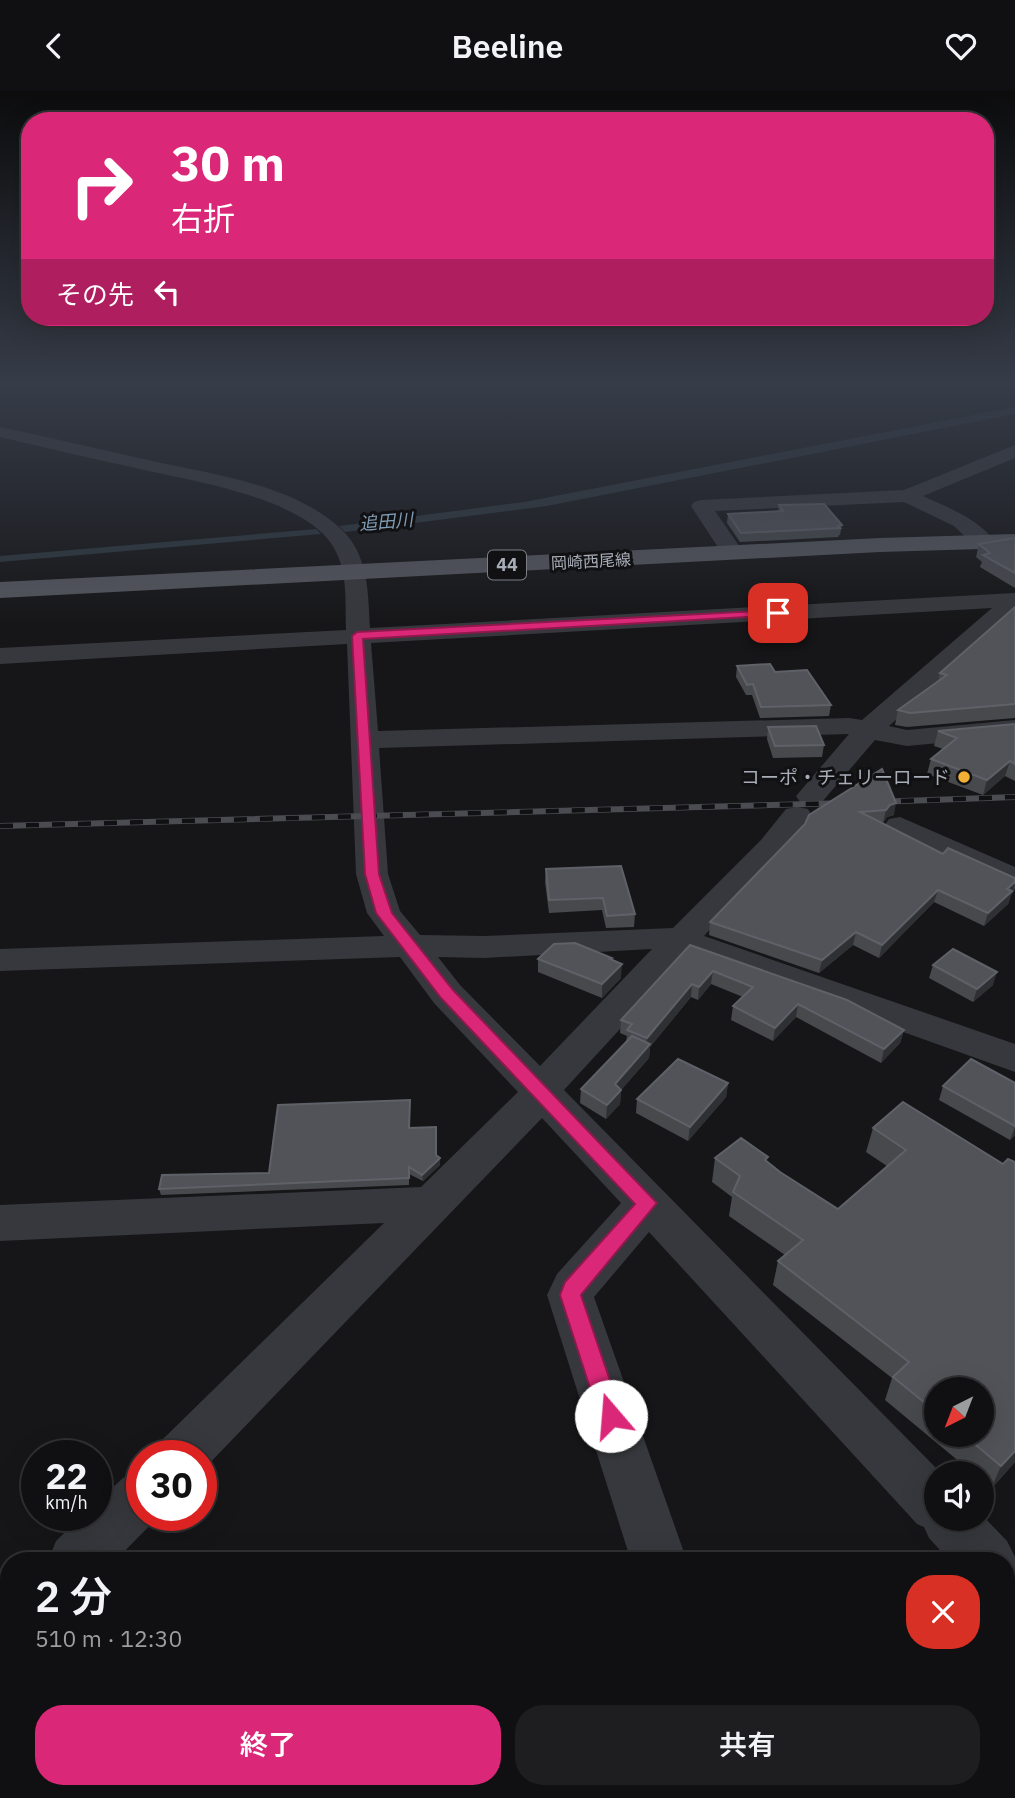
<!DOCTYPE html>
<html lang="ja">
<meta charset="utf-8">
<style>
body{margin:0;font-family:"IBM Plex Sans","Noto Sans JP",sans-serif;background:#1e1e20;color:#f1f3f6;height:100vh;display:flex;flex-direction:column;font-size:26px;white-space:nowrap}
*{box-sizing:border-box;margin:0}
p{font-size:23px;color:#9c9d9f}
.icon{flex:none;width:38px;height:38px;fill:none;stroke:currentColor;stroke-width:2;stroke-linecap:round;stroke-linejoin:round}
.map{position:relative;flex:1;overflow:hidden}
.sheet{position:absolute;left:0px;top:1461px;width:1015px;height:247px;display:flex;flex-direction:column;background:#101012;border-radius:28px 28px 0 0;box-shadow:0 7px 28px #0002,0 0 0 2px #303032}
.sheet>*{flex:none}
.hud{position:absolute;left:21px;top:21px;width:973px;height:214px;border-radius:28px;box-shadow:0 7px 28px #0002,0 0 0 2px #303032;background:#db2777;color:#fff;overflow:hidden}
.needle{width:46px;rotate:222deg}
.controls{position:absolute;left:924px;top:1286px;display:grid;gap:14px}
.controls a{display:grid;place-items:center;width:70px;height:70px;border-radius:50%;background:#101012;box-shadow:0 7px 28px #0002,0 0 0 2px #303032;font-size:35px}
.speed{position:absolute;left:21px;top:1349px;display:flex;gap:14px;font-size:35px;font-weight:700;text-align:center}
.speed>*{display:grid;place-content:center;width:91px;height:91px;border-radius:50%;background:#101012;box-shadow:0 7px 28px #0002,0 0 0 2px #303032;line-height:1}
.speed small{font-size:18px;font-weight:400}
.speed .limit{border:10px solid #d22;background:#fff;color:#111}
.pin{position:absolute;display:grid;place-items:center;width:60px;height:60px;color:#fff;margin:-30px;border-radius:14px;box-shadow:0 4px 10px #0006}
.me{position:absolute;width:77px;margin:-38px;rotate:342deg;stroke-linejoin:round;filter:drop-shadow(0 0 5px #0008)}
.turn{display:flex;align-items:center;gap:24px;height:147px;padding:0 35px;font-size:32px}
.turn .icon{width:91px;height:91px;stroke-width:2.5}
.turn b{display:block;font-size:49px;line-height:60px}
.then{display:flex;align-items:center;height:66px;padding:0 35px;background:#0003;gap:14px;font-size:26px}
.round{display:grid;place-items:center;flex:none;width:74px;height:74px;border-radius:28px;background:#1e1e20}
.overview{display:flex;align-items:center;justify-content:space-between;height:119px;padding:0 35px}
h1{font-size:42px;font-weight:600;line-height:52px}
.primary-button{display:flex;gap:14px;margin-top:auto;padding:14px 35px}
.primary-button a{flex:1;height:80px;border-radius:28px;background:#db2777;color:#fff;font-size:28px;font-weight:600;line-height:80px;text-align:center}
.primary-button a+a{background:#1e1e20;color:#f1f3f6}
header{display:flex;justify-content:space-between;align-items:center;height:91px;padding:0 35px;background:#101012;font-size:32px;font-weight:600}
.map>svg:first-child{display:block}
.water{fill:#2c353c}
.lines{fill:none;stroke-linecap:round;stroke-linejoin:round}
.minor{fill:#37383d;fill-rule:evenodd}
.major{fill:#53555c;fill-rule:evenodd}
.rail-casing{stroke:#4a4c52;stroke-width:6}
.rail{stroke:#111113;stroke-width:4.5;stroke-dasharray:13;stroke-linecap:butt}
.wall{fill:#47494d;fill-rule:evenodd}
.shaded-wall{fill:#2f3033}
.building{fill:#525359;stroke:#5f6168;stroke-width:2}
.route{fill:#db2777;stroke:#8e194d;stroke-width:2}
.poi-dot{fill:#f2b134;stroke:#111113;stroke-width:2.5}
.labels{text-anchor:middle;stroke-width:6;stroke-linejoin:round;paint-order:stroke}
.far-street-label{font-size:16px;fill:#a8adb8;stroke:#111113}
.far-water-label{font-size:18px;font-style:italic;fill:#7f9bb3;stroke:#111113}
.shield{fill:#111113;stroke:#7b7e86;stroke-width:2}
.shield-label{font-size:18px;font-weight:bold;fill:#a8adb8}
.poi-label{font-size:19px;fill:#a8adb8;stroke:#111113;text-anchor:end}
</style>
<header><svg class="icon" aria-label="back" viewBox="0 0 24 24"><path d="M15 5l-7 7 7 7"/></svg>Beeline<svg class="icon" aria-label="heart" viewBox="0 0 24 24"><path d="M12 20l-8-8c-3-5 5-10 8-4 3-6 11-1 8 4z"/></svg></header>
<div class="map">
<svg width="1015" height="1707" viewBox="0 0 1015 1707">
<rect width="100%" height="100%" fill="#161618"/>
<g class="water">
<path d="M1015 316V323L547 415 345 441 339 435 524 411Z"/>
<path d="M316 438 321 443 0 471V465Z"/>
</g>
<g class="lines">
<g class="minor">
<path d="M0 336C51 347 101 358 152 370 212 383 295 394 341 438 369 464 368 502 370 537L1015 502V523L889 635 907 639 1015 629V645L907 655 875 649 822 711 811 714 800 711 796 705 849 643 379 657 388 783 400 820 420 844 484 845 673 837 761 749 786 718 797 716 808 718 812 725C782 769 740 805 704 845L1015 953V981L688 864 564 999 941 1382H936V1428H982V1424L1007 1450 1015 1466V1529L1006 1526V1470H950L929 1447 924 1436 917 1433 649 1141 594 1206 687 1470H631L547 1204 557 1183 621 1112 542 1027 201 1381V1365H155L163 1348 384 1132 0 1150V1114L421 1096 518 1001 434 912 400 866 0 880V858L384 845 367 822 356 783 347 553 0 573V557L346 539C345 507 349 473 327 447 290 405 193 390 140 378 93 368 47 357 0 346ZM992 517 862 629 849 627 378 640 371 552ZM652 858 540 975 460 894 438 866 484 867Z"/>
<path d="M1015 354V367L923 405C948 417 978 427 995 451L992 456H976L954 435 904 411 715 420 744 462 741 467H725L691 415 694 411 701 409 904 399Z"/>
<path d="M900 726 1015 776V798L889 742 884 735 889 728Z"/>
<path d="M142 1379V1424H160L115 1470H48L56 1450 83 1424H96V1412L123 1387Z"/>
<path d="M9 1508V1572L0 1575V1512Z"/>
</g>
<path class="major" d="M1015 443V457L880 461 0 507V491L880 447Z"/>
<g class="rail-casing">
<g id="rail">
<path d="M875 711 1015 706"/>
<path d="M0 735 847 712"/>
</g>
</g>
<use href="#rail" class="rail"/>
</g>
<g class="wall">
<path d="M779 414 842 434 840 444H839L838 446 740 451 727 432 728 423 778 420Z"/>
<path d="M1015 447V497L980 476 982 471 976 466 979 453Z"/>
<path d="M1015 516V627L907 636 895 634 898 619 938 591 940 582Z"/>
<path d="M737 575 775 581 831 614 829 625 760 627 752 604H746L736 586Z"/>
<path d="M1015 633V690L1005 685 983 704 927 683 931 668 943 658 934 655 938 640Z"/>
<path d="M768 636 824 654 822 666 773 667 767 648Z"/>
<path d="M882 678 894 724 887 726 883 732H881L943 763 1015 787V797L1014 800 1011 804 1008 813 984 835 934 811 879 867 853 854 819 882 709 844 710 831Z"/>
<path d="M546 778 635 823 634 836 606 837 602 819 549 822 545 791Z"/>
<path d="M690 854 904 939 900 952 881 972 796 926 773 950 731 929 733 915 743 906 711 893 698 909 691 906 650 956 649 967 621 999 620 1013 606 1028 580 1012 581 998 626 951 627 945 620 942 621 929Z"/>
<path d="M612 867V869L621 887 602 907 538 881V868Z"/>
<path d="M933 874 993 894 973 911 929 887Z"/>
<path d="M728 992 726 1006 688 1050 636 1022 637 1008Z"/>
<path d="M1015 992V1044L1010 1049 939 1009 943 995Z"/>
<path d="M410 1009V1037L436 1064 440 1067V1074L423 1090 409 1083V1094L161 1104 159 1098 269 1082Z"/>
<path d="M873 1037 1003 1073 1015 1071V1371L991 1398 982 1390V1382H973L885 1309 892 1287 773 1194 778 1170 785 1164 729 1125 732 1106 712 1091 715 1067 767 1071 780 1081 838 1118 887 1075 866 1061ZM936 1298 982 1344H936Z"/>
</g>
<g class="shaded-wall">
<path d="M1010 670 1005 685 983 704 987 689Z"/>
<path d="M896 712 894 724 887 726 883 732 886 719 890 714Z"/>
<path d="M1015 791 1014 800 1011 804 1008 813 984 835 988 822Z"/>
<path d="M938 799 934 811 879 867 882 854Z"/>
<path d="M856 841 853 854 819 882 822 869Z"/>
<path d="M622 873 621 887 602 907V893Z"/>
<path d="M713 880 711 893 698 909 699 896Z"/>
<path d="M997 881 993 894 973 911 977 898Z"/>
<path d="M692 893 691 906 650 956 649 967 621 999 620 1013 606 1028 607 1014 615 993 646 958 647 947Z"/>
<path d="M798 913 796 926 773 950 775 937Z"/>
<path d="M904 939 900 952 881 972 884 958Z"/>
<path d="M728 992 726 1006 688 1050 690 1036Z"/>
<path d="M1015 1036V1044L1010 1049Z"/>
<path d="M440 1067V1074L423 1090 422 1084Z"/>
<path d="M1015 1360V1371L991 1398 1001 1375Z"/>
</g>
<g class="building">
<path d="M824 413 842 434 838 435 840 437 741 442 728 423 783 420 779 414Z"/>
<path d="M1015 447V482L983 464 990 462 979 453Z"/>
<path d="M1015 516V613L910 622 898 619 947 584 940 582Z"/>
<path d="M770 573 775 581 807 579 831 614 761 616 753 593 747 594 737 575Z"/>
<path d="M1015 633V673L1010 670 987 689 931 668 957 647 938 640Z"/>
<path d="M816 635 824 654 775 655 768 636Z"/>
<path d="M882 678 896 712 890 714 886 719 860 721 943 763 948 757 1015 787V791L1007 798 1012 800 988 822 938 799 882 854 856 841 822 869 710 831 805 733 809 724Z"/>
<path d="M621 775 635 823 607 825 603 807 549 809 546 778Z"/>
<path d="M575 852 612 867 610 868 622 873 602 893 538 868 554 853Z"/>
<path d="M690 854 847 909 904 939 884 958 798 913 775 937 733 915 753 896 713 880 699 896 692 893 647 947 627 939 632 933 621 929Z"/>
<path d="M953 858 997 881 977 898 933 874Z"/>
<path d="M632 945 650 953 615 993 621 999 607 1014 581 998Z"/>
<path d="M678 968 728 992 690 1036 637 1008Z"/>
<path d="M971 968 1015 992V1035L943 995Z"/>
<path d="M410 1009 409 1037 436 1036V1064L440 1067 422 1084 409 1076V1087L159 1098 162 1084 269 1082 278 1014Z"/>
<path d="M903 1011 1003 1073 1008 1068 1015 1071V1360L1001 1375 964 1344H982V1298H936V1321L893 1286 909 1271 778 1170 803 1149 733 1101 740 1085 715 1067 741 1047 768 1066 765 1069 780 1081 838 1118 906 1059 873 1037Z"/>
</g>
<linearGradient id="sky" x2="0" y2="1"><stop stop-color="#0c0c0d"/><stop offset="0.55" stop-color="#363c48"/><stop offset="1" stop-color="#363c48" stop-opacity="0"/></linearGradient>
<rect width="1015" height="534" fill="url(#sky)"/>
<path class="route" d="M778 519 782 520V524L363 548 379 783 392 822 453 899 657 1112 581 1204 622 1325 619 1332 611 1335 602 1332 599 1325 560 1204 565 1191 635 1113 441 907 376 822 365 783 352 545 357 541Z"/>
<circle class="poi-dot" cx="964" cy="686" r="7"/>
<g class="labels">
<g class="far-street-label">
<text transform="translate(591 470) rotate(-3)" y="6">岡崎西尾線</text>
</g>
<g class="far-water-label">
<text transform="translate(386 431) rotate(-5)" y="6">追田川</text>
</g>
<rect class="shield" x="488" y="459.5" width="38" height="29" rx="5"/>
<g class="shield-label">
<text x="507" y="480">44</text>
</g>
<g class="poi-label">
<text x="950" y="693">コーポ・チェリーロード</text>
</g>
</g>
</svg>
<div class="controls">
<a><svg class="needle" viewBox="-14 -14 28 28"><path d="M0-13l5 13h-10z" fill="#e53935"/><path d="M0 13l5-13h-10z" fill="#9c9d9f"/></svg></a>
<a><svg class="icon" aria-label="sound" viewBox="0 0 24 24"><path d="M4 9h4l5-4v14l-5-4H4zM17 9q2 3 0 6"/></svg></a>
</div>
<div class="speed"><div>22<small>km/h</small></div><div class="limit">30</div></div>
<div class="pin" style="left:778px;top:522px;background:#d93025"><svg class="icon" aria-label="arrive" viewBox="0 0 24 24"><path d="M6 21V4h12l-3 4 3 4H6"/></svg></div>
<svg class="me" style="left:611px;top:1325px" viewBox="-20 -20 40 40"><circle r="19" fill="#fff"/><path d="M0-13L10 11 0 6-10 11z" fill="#db2777"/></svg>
<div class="hud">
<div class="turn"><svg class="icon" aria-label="right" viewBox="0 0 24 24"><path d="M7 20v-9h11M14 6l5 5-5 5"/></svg><div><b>30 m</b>右折</div></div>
<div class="then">その先<svg class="icon" aria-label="left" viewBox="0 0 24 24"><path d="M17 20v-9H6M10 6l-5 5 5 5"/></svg></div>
</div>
<section class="sheet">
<div class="overview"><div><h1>2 分</h1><p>510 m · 12:30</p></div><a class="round" style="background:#d93025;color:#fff"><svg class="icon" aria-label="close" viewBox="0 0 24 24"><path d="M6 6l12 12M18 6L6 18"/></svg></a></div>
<div class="primary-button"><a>終了</a><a>共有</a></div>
</section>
</div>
